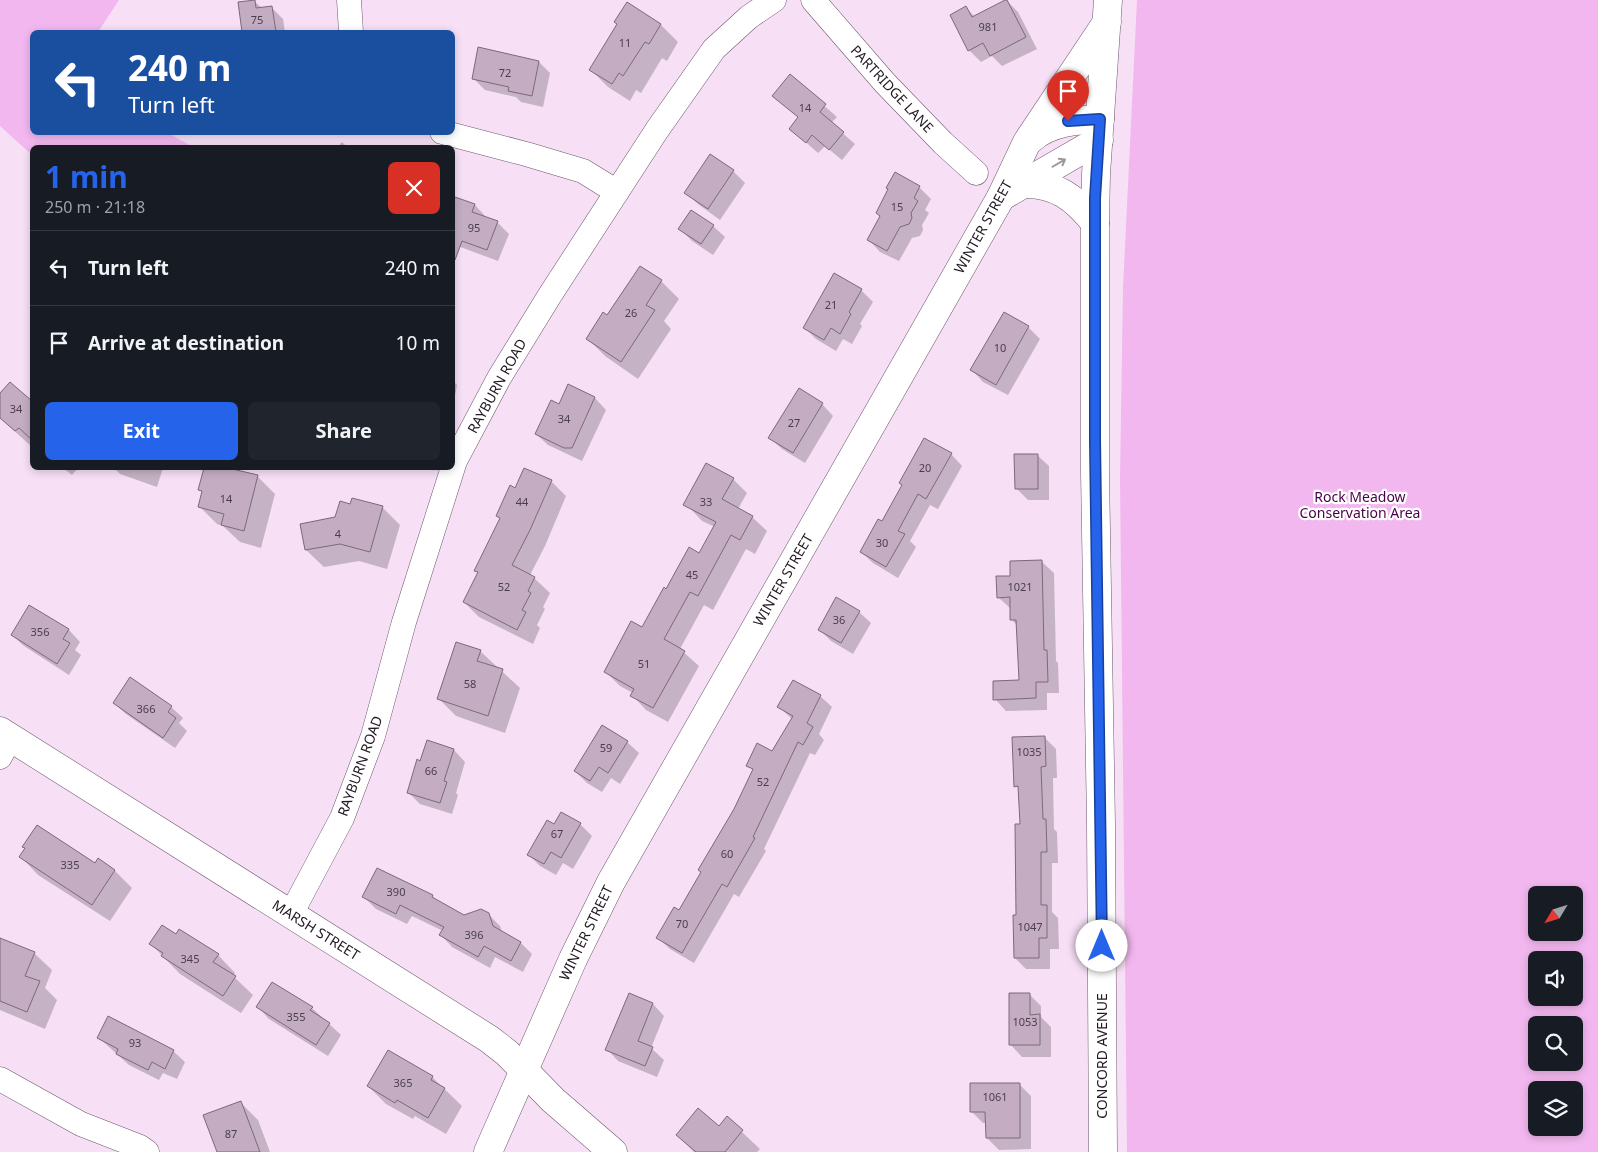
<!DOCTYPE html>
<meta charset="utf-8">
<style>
body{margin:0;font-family:"Noto Sans",sans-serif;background:#20242c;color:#f1f3f6;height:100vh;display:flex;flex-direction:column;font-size:19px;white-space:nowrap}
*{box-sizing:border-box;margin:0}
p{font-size:16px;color:#9ea1a6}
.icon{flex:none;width:28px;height:28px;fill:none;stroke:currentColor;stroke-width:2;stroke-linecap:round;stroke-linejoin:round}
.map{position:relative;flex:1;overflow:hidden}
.side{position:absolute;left:30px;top:145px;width:425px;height:325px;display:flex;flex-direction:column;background:#171b24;border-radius:8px;box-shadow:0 2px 8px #0003}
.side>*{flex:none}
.guide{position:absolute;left:30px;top:30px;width:425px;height:105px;border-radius:8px;box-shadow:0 2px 8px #0003;background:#1a4fa0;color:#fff;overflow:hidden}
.needle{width:32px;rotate:232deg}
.buttons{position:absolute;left:1528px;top:886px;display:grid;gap:10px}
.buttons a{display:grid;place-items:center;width:55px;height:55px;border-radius:8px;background:#171b24;box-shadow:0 2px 8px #0003;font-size:25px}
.pin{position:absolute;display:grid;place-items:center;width:42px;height:42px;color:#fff;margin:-51px -21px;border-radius:50% 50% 50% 0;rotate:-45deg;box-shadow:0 0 5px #0007}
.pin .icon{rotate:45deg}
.me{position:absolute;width:55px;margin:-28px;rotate:0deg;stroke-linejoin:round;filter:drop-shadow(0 0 4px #0008)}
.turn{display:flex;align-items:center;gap:18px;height:105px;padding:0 15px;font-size:22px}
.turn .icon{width:65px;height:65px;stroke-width:2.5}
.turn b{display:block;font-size:35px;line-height:42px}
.round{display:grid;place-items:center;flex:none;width:52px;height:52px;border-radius:8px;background:#20242c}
.overview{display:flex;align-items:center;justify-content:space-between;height:85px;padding:0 15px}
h1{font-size:30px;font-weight:700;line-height:38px;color:#2563eb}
.action{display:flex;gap:10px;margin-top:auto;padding:10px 15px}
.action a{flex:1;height:58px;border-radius:8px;background:#2563eb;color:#fff;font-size:20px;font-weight:700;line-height:58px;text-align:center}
.action a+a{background:#20242c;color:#f1f3f6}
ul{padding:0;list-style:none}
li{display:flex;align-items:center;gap:15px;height:75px;padding:0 15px;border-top:1px solid #363941}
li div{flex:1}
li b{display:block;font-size:19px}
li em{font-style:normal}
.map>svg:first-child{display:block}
.green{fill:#f2b7ef;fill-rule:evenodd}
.shadow{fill:#0003}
.building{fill:#c4adc3;stroke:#7d687c}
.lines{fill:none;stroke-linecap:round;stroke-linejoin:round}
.street-casing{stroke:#6c586b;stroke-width:25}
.secondary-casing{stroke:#6c586b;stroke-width:29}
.street{stroke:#fff;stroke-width:24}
.secondary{stroke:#fff;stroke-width:28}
.oneway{stroke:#9b989b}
.route-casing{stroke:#184099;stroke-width:12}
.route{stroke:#2563eb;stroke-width:9}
.labels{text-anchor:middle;stroke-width:4.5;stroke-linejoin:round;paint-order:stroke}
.number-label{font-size:11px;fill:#4a3e4a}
.street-label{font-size:14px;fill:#211921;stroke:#fff}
.park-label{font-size:14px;fill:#4b004c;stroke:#fff}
</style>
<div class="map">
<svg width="1598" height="1152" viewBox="0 0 1598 1152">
<rect width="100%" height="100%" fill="#f7dff6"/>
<g class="green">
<path d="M0 0H119L98 32H32V132L168 133 193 147 32 148V155L0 126Z"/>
<path d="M1137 0H1598V1152H1127L1120 478 1123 288ZM1536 895H1574V932H1536ZM1536 960H1574V998H1536ZM1536 1025H1574V1062H1536ZM1536 1090H1574V1128H1536Z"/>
</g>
<g class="shadow">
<path d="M254 1 262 8 271 7 283 19 285 32H244L239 3Z"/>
<path d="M1007 1 1018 12 1037 49 1002 66 992 56 981 62 969 50 966 8 975 17Z"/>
<path d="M661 25 678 42 667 61 662 58 641 93 636 90 630 101 608 87 591 70Z"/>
<path d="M539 62 550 73 543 107 521 102 516 97 485 90 473 78Z"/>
<path d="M790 76 837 117 831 123 855 144 842 160 825 146 818 153 791 129 799 118 774 96Z"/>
<path d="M342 142 348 148H337Z"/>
<path d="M711 156 733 171 745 183 720 220 698 204 686 193Z"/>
<path d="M919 187 931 199 925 210 929 213 922 225 923 230 920 236 912 238 899 261 880 252 869 240 881 217Z"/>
<path d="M456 198 475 205 486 217V218L497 222 509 234 498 261 455 245Z"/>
<path d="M713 226 725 237 713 255 692 241 680 229Z"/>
<path d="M661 281 679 299 664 321 671 329 638 379 605 356 587 338 608 317Z"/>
<path d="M861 290 873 302 860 324 862 326 852 344 843 339 836 351 816 339 805 328Z"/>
<path d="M1028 327 1040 339 1008 395 983 382 972 370Z"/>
<path d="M452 380 457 385 452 411Z"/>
<path d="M10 383 32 402V447L0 418V395Z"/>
<path d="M569 386 595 398 606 410 582 461 548 445 536 434 560 405Z"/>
<path d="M822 404 833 416 805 463 782 449 770 438Z"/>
<path d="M951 454 962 466 938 509 930 505 910 541 916 547 898 578 873 563 861 552 882 523Z"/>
<path d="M1037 455 1049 466V500H1028L1016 488Z"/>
<path d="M63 468H78L72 475Z"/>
<path d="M114 468H163L157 487 120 474Z"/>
<path d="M206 468H231L233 470 258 477 275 494 261 548 240 542 223 526 217 524 199 506 203 493 200 490Z"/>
<path d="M733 479 747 493 738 509 752 517 767 531 755 554 746 549 713 610 704 605 680 649 699 666 668 722 646 710 632 695 633 693 620 686 606 672 643 629 667 590 699 555 715 527 702 521 688 506Z"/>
<path d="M551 481 566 496 545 546 530 575 534 578 550 593 543 607 545 609 537 625 540 628 533 644 479 617 464 602 479 573 476 570 501 519 498 516 516 489Z"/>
<path d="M351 505 382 507 400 525 387 569 359 561 324 567 306 550 302 525 336 518Z"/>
<path d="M1042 562 1054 573 1056 661 1058 663 1059 693H1047V710L1006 711 995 699 1021 681 1018 626 1012 620 1011 609 998 597 1012 577Z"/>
<path d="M29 606 69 630 80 642 75 650 81 655 69 675 24 646 12 635Z"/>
<path d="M859 612 871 623 853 654 831 641 820 630Z"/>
<path d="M480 651 520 688 505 733 456 716 439 699Z"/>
<path d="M820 696 832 707 819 734 824 740 815 755 810 753 764 849 766 851 739 897 734 894 694 963 670 949 658 938 680 911 702 872 754 771 748 765 773 752 792 719 779 707Z"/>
<path d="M114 703 171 707 183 718 179 723 187 731 175 748 126 714Z"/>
<path d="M1044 737 1056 749 1057 778H1053L1054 829 1057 832 1058 863H1052V912L1058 918 1059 949H1050V969H1026L1015 958 1021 825 1020 790 1016 786Z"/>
<path d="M627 742 639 753 620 784 611 778 602 792 587 783 575 771Z"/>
<path d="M454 750 465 762 456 793 458 795 452 814 420 804 408 792 421 762Z"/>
<path d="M580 824 592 836 573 869 563 863 556 875 540 866 529 855 555 826Z"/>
<path d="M21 857 95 865 98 860 115 871 132 888 110 921 38 875Z"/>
<path d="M377 869 432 896 437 901 464 916 488 914 500 926 502 932 521 943 532 954 523 972 495 957 490 968 452 947 441 935 443 931 412 916 407 924 376 909 364 897Z"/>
<path d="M151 944 218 955 235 973 233 976 253 995 241 1013 180 974Z"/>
<path d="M0 951 34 953 52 970 45 988 57 1000 45 1029 0 1010Z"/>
<path d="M1030 995 1041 1006V1017L1051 1027V1057H1022L1011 1045Z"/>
<path d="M653 1004 664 1016 651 1048 664 1060 657 1077 618 1061 607 1049Z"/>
<path d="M258 1007 312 1008 341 1035 328 1056 269 1019Z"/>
<path d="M99 1038 173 1051 185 1062 177 1079 163 1073 159 1080 129 1065Z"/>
<path d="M432 1077 462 1106 446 1134 415 1116 413 1119 386 1104 368 1086Z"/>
<path d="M1019 1084 1031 1096V1149L999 1150 987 1138V1123H983L971 1111Z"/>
<path d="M240 1102 258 1120 270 1152H218Z"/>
<path d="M727 1118 760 1149 757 1152H694L677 1135 719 1127Z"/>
</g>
<g class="building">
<path d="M255 0 256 8 272 6 276 32H242L238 2Z"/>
<path d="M1005 0H1007L1026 37 990 56 983 43 968 51 950 15 966 6 972 17Z"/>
<path d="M627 2 661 24 649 44 645 42 623 76 619 73 612 84 589 70 617 24 614 22Z"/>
<path d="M478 47 539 61 532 96 508 91 509 87 472 79Z"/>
<path d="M790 74 826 104 820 112 844 132 829 150 812 135 806 143 789 129 798 117 772 96Z"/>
<path d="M710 154 734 170 708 209 684 193Z"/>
<path d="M895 172 920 186 914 198 918 201 911 213 912 218 909 224 900 227 887 251 867 240 880 216 876 213 888 189 886 188Z"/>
<path d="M452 196 475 204 472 212 498 221 487 250 462 241 455 260H452Z"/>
<path d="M691 210 714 225 701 244 678 229Z"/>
<path d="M640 266 662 280 646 305 655 310 621 362 586 339 603 312 607 315Z"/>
<path d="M834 273 862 289 849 312 851 314 840 334 831 328 824 340 803 328Z"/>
<path d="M1004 312 1029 326 996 385 970 370Z"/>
<path d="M10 382 32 401V440L19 428 15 431 0 418V393Z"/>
<path d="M568 384 595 397 572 448H564L535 434 551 400 559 404Z"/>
<path d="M799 388 823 403 793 453 768 438Z"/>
<path d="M924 438 952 453 926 499 918 494 898 531 905 534 886 567 860 552 878 519 882 521 902 485 899 483Z"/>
<path d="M1014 454H1038V489H1015Z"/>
<path d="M706 463 734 478 722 499 753 516 740 540 731 535 698 596 690 592 664 639 685 651 653 708 630 696 634 689 604 672 631 621 642 627 664 587 666 589 689 547 699 553 716 522 683 505Z"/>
<path d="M204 468H228L258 475 244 531 221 525 224 514 198 507 202 491 198 490Z"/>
<path d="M524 468 552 480 530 530 512 565 535 577 528 591 531 593 522 610 526 612 517 630 463 602 478 572 474 571 500 518 496 516 510 485 515 488Z"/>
<path d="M352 498 383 506 370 552 340 544 305 550 300 524 335 517 340 501 350 504Z"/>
<path d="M1042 560 1044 650H1047L1048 682H1036V698L993 700V681L1019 680 1016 620H1010V597L997 598 996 576H1010V561Z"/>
<path d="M836 597 860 611 841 643 818 630Z"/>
<path d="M29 605 69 629 63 639 70 643 57 664 11 635Z"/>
<path d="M456 642 481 650 477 661 503 669 488 716 437 699Z"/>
<path d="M130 677 172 706 168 712 176 718 163 738 113 703Z"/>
<path d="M793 680 821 695 807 723 813 727 803 745 798 742 753 837 755 838 727 887 722 884 682 953 656 938 674 907 679 910 701 872 698 870 734 809 753 769 746 766 757 743 772 751 793 716 777 707Z"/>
<path d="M602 725 628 741 608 773 599 767 590 781 574 771Z"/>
<path d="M1045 736 1046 766 1041 767 1043 819H1046L1047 852H1041V905H1047V938H1039V958H1014L1013 915H1016L1015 824H1020L1018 786 1014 787 1012 737Z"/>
<path d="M427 740 454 749 444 781 447 782 440 803 407 793 417 759 420 761Z"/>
<path d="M561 812 581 823 561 858 551 852 544 864 527 855 547 820 554 824Z"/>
<path d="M37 825 95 863 98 858 115 870 92 905 19 857 25 848 22 847Z"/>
<path d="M377 868 433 895 432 897 464 915 481 909 489 913 493 926 521 942 511 961 484 946 478 957 439 935 444 927 400 905 396 914 362 897Z"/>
<path d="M162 925 176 934 179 929 219 954 213 962 236 976 223 996 161 956 163 953 149 944Z"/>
<path d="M0 938 35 952 25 976 40 981 27 1012 0 1001Z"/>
<path d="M272 982 313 1007 310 1010 330 1023 316 1045 256 1007Z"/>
<path d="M629 993 653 1003 638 1041 653 1047 645 1066 605 1050Z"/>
<path d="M1009 993H1030V1015L1040 1014V1045H1009Z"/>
<path d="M108 1016 174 1050 165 1069 152 1062 148 1070 116 1054 118 1049 97 1038Z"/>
<path d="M388 1050 433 1076 431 1080 445 1088 428 1118 397 1100 395 1103 367 1086Z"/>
<path d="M970 1083H1020V1138H986L985 1112H970Z"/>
<path d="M241 1101 260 1152H217L203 1115Z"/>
<path d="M698 1108 719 1126 727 1116 743 1130 725 1152H696L676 1135Z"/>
</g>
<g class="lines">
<g class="street-casing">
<g id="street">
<path d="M349 0 351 32"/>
<path d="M813 0 885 83 943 143 976 173"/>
<path d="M442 132 526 154 583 171 617 192"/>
<path d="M0 757 10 738"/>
<path d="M291 914 342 818 373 736 404 622 455 461 499 378 550 295 657 130 714 49 749 17 774 0"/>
<path d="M0 1079 81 1124 140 1147 147 1152"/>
</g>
</g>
<g class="secondary-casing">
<g id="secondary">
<path d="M1031 139C1049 122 1077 120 1100 119"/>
<path d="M1023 184C1056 183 1075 198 1095 223"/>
<path d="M1001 197 1099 140"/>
<path d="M0 731 489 1039 507 1053 553 1100 613 1152"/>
<path d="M488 1152 573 959 611 882 1001 197 1027 142 1107 22"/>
<path d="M1103 1152 1101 824 1095 472V223L1096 174 1108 0"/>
</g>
</g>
<use href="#street" class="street"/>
<use href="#secondary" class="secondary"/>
</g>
<defs><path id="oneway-shaft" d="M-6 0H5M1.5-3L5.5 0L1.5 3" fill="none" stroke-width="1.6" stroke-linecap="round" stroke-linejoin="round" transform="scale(1.25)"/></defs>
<use class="oneway" href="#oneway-shaft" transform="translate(1059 163) rotate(-30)"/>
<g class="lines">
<g class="route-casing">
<path id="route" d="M1068 121 1100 119 1095 198V440L1102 946"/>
</g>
<use href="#route" class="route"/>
</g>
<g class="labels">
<g class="number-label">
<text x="257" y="24">75</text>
<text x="988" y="31">981</text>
<text x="625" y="47">11</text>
<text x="505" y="77">72</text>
<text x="805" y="112">14</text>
<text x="897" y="211">15</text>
<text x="474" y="232">95</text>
<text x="831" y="309">21</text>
<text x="631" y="317">26</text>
<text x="1000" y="352">10</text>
<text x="16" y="413">34</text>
<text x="564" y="423">34</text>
<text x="794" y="427">27</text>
<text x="925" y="472">20</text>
<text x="226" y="503">14</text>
<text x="522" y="506">44</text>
<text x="706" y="506">33</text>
<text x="338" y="538">4</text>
<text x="882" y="547">30</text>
<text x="692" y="579">45</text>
<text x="504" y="591">52</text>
<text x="1020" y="591">1021</text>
<text x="839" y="624">36</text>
<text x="40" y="636">356</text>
<text x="644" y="668">51</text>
<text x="470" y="688">58</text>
<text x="146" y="713">366</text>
<text x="606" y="752">59</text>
<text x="1029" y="756">1035</text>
<text x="431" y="775">66</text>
<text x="763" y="786">52</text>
<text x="557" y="838">67</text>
<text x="727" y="858">60</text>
<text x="70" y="869">335</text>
<text x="396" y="896">390</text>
<text x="682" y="928">70</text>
<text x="1030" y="931">1047</text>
<text x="474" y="939">396</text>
<text x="190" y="963">345</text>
<text x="296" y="1021">355</text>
<text x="1025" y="1026">1053</text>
<text x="135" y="1047">93</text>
<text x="403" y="1087">365</text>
<text x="995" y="1101">1061</text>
<text x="231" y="1138">87</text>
</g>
<g class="street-label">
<text transform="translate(892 89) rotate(47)" y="5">PARTRIDGE LANE</text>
<text transform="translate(983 227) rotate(-61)" y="5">WINTER STREET</text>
<text transform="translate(497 386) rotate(-61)" y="5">RAYBURN ROAD</text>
<text transform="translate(783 580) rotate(-60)" y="5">WINTER STREET</text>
<text transform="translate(360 766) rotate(-70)" y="5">RAYBURN ROAD</text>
<text transform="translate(316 930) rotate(32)" y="5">MARSH STREET</text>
<text transform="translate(586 933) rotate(-64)" y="5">WINTER STREET</text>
<text transform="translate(1102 1056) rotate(-90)" y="5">CONCORD AVENUE</text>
</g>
<g class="park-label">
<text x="1360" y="502">Rock Meadow<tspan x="1360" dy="16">Conservation Area</tspan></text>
</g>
</g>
</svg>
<div class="buttons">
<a><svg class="needle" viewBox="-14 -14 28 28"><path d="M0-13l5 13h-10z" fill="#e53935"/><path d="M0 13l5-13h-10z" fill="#9ea1a6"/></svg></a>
<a><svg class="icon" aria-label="sound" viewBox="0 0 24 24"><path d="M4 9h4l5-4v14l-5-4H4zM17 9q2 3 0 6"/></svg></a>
<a><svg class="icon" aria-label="search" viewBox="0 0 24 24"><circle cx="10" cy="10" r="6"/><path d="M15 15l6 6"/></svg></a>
<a><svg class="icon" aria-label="layers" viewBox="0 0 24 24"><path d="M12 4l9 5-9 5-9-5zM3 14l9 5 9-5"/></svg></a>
</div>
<div class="pin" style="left:1068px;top:121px;background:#d93025"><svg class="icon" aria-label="arrive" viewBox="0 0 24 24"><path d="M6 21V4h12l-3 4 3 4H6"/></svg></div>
<svg class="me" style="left:1102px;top:946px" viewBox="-20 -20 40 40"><circle r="19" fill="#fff"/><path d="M0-13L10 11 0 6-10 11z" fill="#2563eb"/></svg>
<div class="guide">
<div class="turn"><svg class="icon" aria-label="left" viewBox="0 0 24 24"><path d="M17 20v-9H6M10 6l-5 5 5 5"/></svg><div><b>240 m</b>Turn left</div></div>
</div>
<section class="side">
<div class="overview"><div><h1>1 min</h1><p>250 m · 21:18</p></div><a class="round" style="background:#d93025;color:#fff"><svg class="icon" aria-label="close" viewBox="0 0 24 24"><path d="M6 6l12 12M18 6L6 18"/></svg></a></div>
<ul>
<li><svg class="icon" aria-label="left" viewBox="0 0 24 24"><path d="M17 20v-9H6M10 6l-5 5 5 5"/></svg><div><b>Turn left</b></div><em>240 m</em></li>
<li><svg class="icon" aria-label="arrive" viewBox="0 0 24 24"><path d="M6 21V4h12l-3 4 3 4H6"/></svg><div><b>Arrive at destination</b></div><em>10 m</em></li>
</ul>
<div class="action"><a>Exit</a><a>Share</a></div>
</section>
</div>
